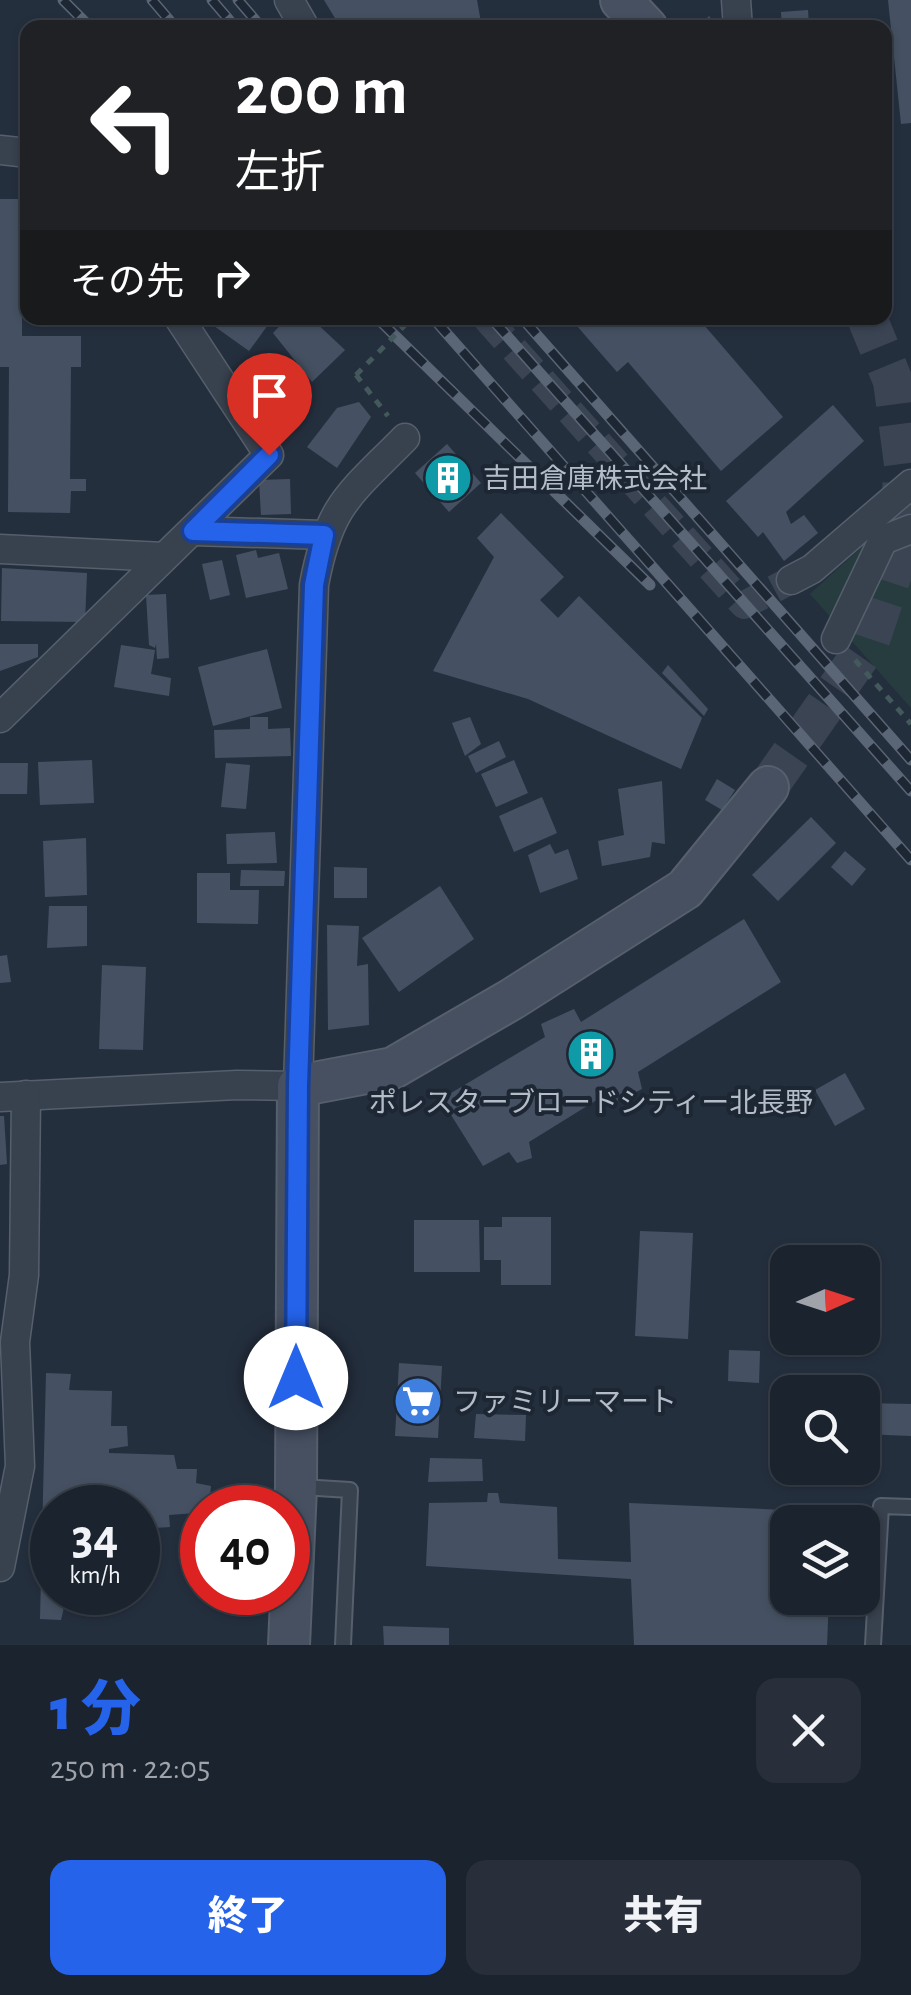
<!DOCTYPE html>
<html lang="ja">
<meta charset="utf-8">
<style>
body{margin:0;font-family:"Alegreya Sans","Noto Sans JP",sans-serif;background:#282f3a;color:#f1f3f6;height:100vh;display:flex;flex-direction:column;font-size:38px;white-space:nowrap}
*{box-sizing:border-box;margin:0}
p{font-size:32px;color:#a0a4aa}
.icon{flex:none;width:55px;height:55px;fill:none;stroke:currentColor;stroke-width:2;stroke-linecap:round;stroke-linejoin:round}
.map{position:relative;height:1645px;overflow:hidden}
.panel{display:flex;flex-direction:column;background:#1b232e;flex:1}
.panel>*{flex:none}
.guide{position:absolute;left:20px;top:20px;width:872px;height:305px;border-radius:20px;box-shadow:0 2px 8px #0004,0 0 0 2px #39404a;background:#202124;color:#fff;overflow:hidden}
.needle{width:65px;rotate:87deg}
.controls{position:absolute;left:770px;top:1245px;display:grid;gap:20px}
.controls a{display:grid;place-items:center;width:110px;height:110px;border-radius:20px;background:#1b232e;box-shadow:0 2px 8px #0004,0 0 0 2px #39404a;font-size:50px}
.speed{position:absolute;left:30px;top:1485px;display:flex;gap:20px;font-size:50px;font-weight:700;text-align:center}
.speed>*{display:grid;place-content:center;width:130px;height:130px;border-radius:50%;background:#1b232e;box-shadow:0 2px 8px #0004,0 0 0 2px #39404a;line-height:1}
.speed small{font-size:25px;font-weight:400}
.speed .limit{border:15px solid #d22;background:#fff;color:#111}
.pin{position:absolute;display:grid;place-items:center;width:85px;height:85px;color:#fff;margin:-102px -42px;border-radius:50% 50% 50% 0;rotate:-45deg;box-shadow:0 0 10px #0007}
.pin .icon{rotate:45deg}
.me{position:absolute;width:110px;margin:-55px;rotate:0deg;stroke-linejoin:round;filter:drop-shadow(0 0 8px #0008)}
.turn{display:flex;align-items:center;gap:35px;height:210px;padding:0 50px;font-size:45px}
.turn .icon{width:130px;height:130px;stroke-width:2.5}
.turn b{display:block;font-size:70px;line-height:85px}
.then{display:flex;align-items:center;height:95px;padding:0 50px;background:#0003;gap:20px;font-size:38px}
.round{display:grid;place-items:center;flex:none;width:105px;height:105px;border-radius:20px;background:#282f3a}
.overview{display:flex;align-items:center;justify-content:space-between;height:170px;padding:0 50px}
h1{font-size:60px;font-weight:800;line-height:75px;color:#2563eb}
.cta{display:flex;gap:20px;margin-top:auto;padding:20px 50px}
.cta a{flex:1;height:115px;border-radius:20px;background:#2563eb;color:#fff;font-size:40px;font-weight:800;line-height:115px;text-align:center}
.cta a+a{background:#282f3a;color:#f1f3f6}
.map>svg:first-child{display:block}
.green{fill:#263c3f}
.building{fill:#455162}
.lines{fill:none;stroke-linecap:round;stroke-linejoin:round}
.street-tunnel{stroke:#3a4453;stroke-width:28;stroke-dasharray:28 14;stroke-linecap:butt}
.secondary-tunnel{stroke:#3a4453;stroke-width:40;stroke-dasharray:40 20;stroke-linecap:butt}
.lane-casing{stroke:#565f6c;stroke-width:18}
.street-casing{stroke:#565f6c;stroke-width:31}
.secondary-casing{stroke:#565f6c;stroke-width:44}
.path{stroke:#44595c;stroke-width:5;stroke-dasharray:8 8;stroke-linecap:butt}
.lane{stroke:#38414e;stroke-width:14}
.street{stroke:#38414e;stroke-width:28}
.secondary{stroke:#465061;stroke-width:40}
.rail-casing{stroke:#5a6575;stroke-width:11}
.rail{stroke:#1d2633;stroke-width:8;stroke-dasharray:22;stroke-linecap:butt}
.path-bridge{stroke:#44595c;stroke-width:5;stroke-dasharray:8 8;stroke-linecap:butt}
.route-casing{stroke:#184099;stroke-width:25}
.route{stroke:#2563eb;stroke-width:18}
.labels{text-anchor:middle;stroke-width:8;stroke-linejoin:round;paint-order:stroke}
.poi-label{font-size:28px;fill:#b4bcc9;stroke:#1d2633;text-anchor:start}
</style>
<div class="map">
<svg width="911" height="1645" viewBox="0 0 911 1645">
<rect width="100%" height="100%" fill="#242f3e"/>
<path class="green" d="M911 502V708L810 594Z"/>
<g class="building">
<path d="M324 0H477L482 28H341Z"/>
<path d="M888 0H911V123L901 124Z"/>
<path d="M808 10 809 25 824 23V28H782L781 12Z"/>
<path d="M709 16 719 28H697Z"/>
<path d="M885 80H892L894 101 885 102Z"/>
<path d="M0 199H22L21 216 28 217V230L22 232V336H81V367H71L70 479H86V491H71L70 513 8 512 9 367H0Z"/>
<path d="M210 318H273L249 351 207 321Z"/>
<path d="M287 318H311L345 350 312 382 273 333Z"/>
<path d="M570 318H675L679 323 698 318 783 417 721 471 628 362 617 372Z"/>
<path d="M282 359 311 395 283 417 255 381Z"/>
<path d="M359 402 371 417 337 468 307 447 337 408Z"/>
<path d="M833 405 864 441 786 512 791 524 804 515 818 533 784 561 763 532 758 537 726 501Z"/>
<path d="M447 444 481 483 449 512 415 473Z"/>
<path d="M290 479 291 514 261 515 259 480Z"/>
<path d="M501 513 564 577 540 600 558 618 579 596 702 718 681 769 528 699 433 671 494 557 477 538Z"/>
<path d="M256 550 258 558 279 553 288 589 246 598 236 555Z"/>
<path d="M222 560 230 595 210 600 202 564Z"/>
<path d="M2 568 87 573 85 622 1 621Z"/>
<path d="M166 594 169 658 157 659 156 644 155 648 149 645 146 595Z"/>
<path d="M0 644H38V657L0 671Z"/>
<path d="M121 645 155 650 151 674 171 678 169 696 114 687Z"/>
<path d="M267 649 282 708 213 726 198 667Z"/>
<path d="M668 665 708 709 704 716 662 673Z"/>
<path d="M250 717H268V729L290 728 291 756 215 758 214 730 250 729Z"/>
<path d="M470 717 481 744 465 756 452 723Z"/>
<path d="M499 741 506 757 476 773 468 756Z"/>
<path d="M92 760 94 803 40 805 38 762Z"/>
<path d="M514 760 528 793 496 807 481 774Z"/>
<path d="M0 763H28L27 794H0Z"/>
<path d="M226 763 250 765 246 809 221 807Z"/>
<path d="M717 779 735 790 722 810 705 800Z"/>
<path d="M662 781 665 844 652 842 650 857 602 866 598 841 624 835 618 789Z"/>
<path d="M542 797 557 833 514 852 499 816Z"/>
<path d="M811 817 836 843 778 901 752 875Z"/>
<path d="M275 832 277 863 227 864 226 834Z"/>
<path d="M86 838 87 895 45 897 43 841Z"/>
<path d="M550 844 555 854 568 849 578 879 540 893 528 855Z"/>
<path d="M845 851 866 869 852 886 831 867Z"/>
<path d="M334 867 367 868V898H334Z"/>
<path d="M241 870 285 871 284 886H240Z"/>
<path d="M197 873H230V890H259L258 924 197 923Z"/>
<path d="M440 886 474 939 399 992 362 938Z"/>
<path d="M49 906H87V946L47 948Z"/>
<path d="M744 919 781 982 638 1072 642 1089 609 1106 600 1098 529 1142 532 1158 517 1163 509 1152 483 1166 441 1099 545 1037 541 1024 574 1009 581 1022Z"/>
<path d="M327 925 359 926 357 966 368 964 369 1025 328 1030Z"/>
<path d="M7 955 11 982 0 983V956Z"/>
<path d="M102 965 146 967 143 1050 99 1049Z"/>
<path d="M845 1073 865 1109 835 1126 815 1090Z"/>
<path d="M0 1116H4L7 1164 0 1165Z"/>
<path d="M502 1217H551V1285H501V1260H484V1227H502Z"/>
<path d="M414 1220H479L480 1272H414Z"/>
<path d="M640 1231 693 1233 688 1339 635 1336Z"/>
<path d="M729 1350 760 1351 759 1383 728 1381Z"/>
<path d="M399 1363 442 1366 438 1438 395 1436Z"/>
<path d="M46 1373 71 1374 69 1390 112 1391 111 1426H127L128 1446 109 1449V1453L174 1455 177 1469H197L196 1483 211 1486 209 1505 196 1504V1513L169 1515 170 1527 138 1529V1508H52V1592H105L102 1601 65 1603 61 1620 40 1619Z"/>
<path d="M782 1400 788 1401V1432L781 1431Z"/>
<path d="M862 1403 911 1404V1436L862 1434Z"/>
<path d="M476 1414 526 1415 525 1441 474 1438Z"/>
<path d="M430 1458 482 1459 483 1481 428 1482Z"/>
<path d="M488 1493H498L500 1503 557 1507 558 1559 631 1562 629 1503 832 1512 831 1522H788V1598H829L827 1645H634L631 1579 426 1566 429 1503 487 1502Z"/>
<path d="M383 1626 449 1628V1645H384Z"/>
</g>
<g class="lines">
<path class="street-tunnel" d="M486 318 744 605 791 580"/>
<path class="secondary-tunnel" d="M768 787 869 643 897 559 904 464 893 381 867 318"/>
<g class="lane-casing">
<g id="lane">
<path d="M301 1487 350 1490 343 1645"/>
<path d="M873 1645 881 1506 911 1507"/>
</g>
</g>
<g class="street-casing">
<g id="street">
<path d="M289 0 305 28"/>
<path d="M736 0 738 28"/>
<path d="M0 150 28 153"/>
<path d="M193 531 324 535"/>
<path d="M0 549 164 557"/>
<path d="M791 580 812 569 911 484"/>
<path d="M836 639 883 540 911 529"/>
<path d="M0 718 269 455 179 318"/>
<path d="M0 1097 237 1085 298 1086 314 585C329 504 350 494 405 438"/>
<path d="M0 1567 20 1466 15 1342 24 1275 26 1095"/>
</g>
</g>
<g class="secondary-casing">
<g id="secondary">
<path d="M621 0 647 28"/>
<path d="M289 1645 296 1487 298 1086 393 1068 512 999 685 889 768 787"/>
</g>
</g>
<g class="path">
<path d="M356 375 388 416"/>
<path d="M855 660 911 724"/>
</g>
<use href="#lane" class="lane"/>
<use href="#street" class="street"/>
<use href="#secondary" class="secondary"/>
<g class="rail-casing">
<g id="rail">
<path d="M63 0 91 28"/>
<path d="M152 0 176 28"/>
<path d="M212 0 236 28"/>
<path d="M238 0 262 28"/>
<path d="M377 318 650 585"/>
<path d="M433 318 911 860"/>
<path d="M491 318 911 791"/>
<path d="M522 318 911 760"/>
</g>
</g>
<use href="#rail" class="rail"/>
<path class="path-bridge" d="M356 375 412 318"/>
</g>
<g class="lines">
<g class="route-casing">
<path id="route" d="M269 455 193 531 324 535 314 585 298 1086 296 1378"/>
</g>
<use href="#route" class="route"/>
</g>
<defs>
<g id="building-disc" transform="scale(2.5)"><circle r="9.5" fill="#0f9aa8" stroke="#1d2633"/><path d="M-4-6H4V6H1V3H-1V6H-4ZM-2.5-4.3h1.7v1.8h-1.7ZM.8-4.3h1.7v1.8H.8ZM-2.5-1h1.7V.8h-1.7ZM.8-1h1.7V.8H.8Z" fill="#fff"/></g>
<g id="supermarket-disc" transform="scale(2.5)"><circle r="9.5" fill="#3f7fe0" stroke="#1d2633"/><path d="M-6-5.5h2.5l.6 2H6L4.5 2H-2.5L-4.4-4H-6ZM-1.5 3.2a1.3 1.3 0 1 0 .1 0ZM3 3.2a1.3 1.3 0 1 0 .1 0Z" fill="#fff"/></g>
</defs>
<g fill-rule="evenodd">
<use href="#building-disc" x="448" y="478"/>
<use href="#building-disc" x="591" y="1054"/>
<use href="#supermarket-disc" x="418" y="1401"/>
</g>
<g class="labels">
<g class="poi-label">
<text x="483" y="488">吉田倉庫株式会社</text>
<text x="591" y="1112" text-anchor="middle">ポレスターブロードシティー北長野</text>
<text x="453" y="1411">ファミリーマート</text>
</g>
</g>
</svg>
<div class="controls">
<a><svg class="needle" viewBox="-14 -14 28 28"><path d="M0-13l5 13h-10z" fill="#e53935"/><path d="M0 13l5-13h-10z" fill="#a0a4aa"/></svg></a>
<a><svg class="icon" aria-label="search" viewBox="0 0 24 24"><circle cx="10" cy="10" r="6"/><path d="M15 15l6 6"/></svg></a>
<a><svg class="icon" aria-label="layers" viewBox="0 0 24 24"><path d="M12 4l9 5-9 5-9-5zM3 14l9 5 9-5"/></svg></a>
</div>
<div class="speed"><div>34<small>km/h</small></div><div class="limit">40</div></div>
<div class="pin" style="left:269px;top:455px;background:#d93025"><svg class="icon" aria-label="arrive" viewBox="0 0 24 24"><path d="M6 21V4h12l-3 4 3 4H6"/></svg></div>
<svg class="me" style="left:296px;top:1378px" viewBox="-20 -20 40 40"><circle r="19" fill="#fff"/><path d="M0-13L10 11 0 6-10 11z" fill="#2563eb"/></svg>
<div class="guide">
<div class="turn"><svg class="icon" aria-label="left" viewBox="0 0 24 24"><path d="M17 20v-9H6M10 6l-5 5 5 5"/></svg><div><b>200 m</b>左折</div></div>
<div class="then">その先<svg class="icon" aria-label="right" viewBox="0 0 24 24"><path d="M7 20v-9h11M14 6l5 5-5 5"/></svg></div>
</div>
</div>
<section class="panel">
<div class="overview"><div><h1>1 分</h1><p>250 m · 22:05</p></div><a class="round"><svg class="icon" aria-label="close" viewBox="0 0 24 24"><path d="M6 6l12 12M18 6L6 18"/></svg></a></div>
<div class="cta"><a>終了</a><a>共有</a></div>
</section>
